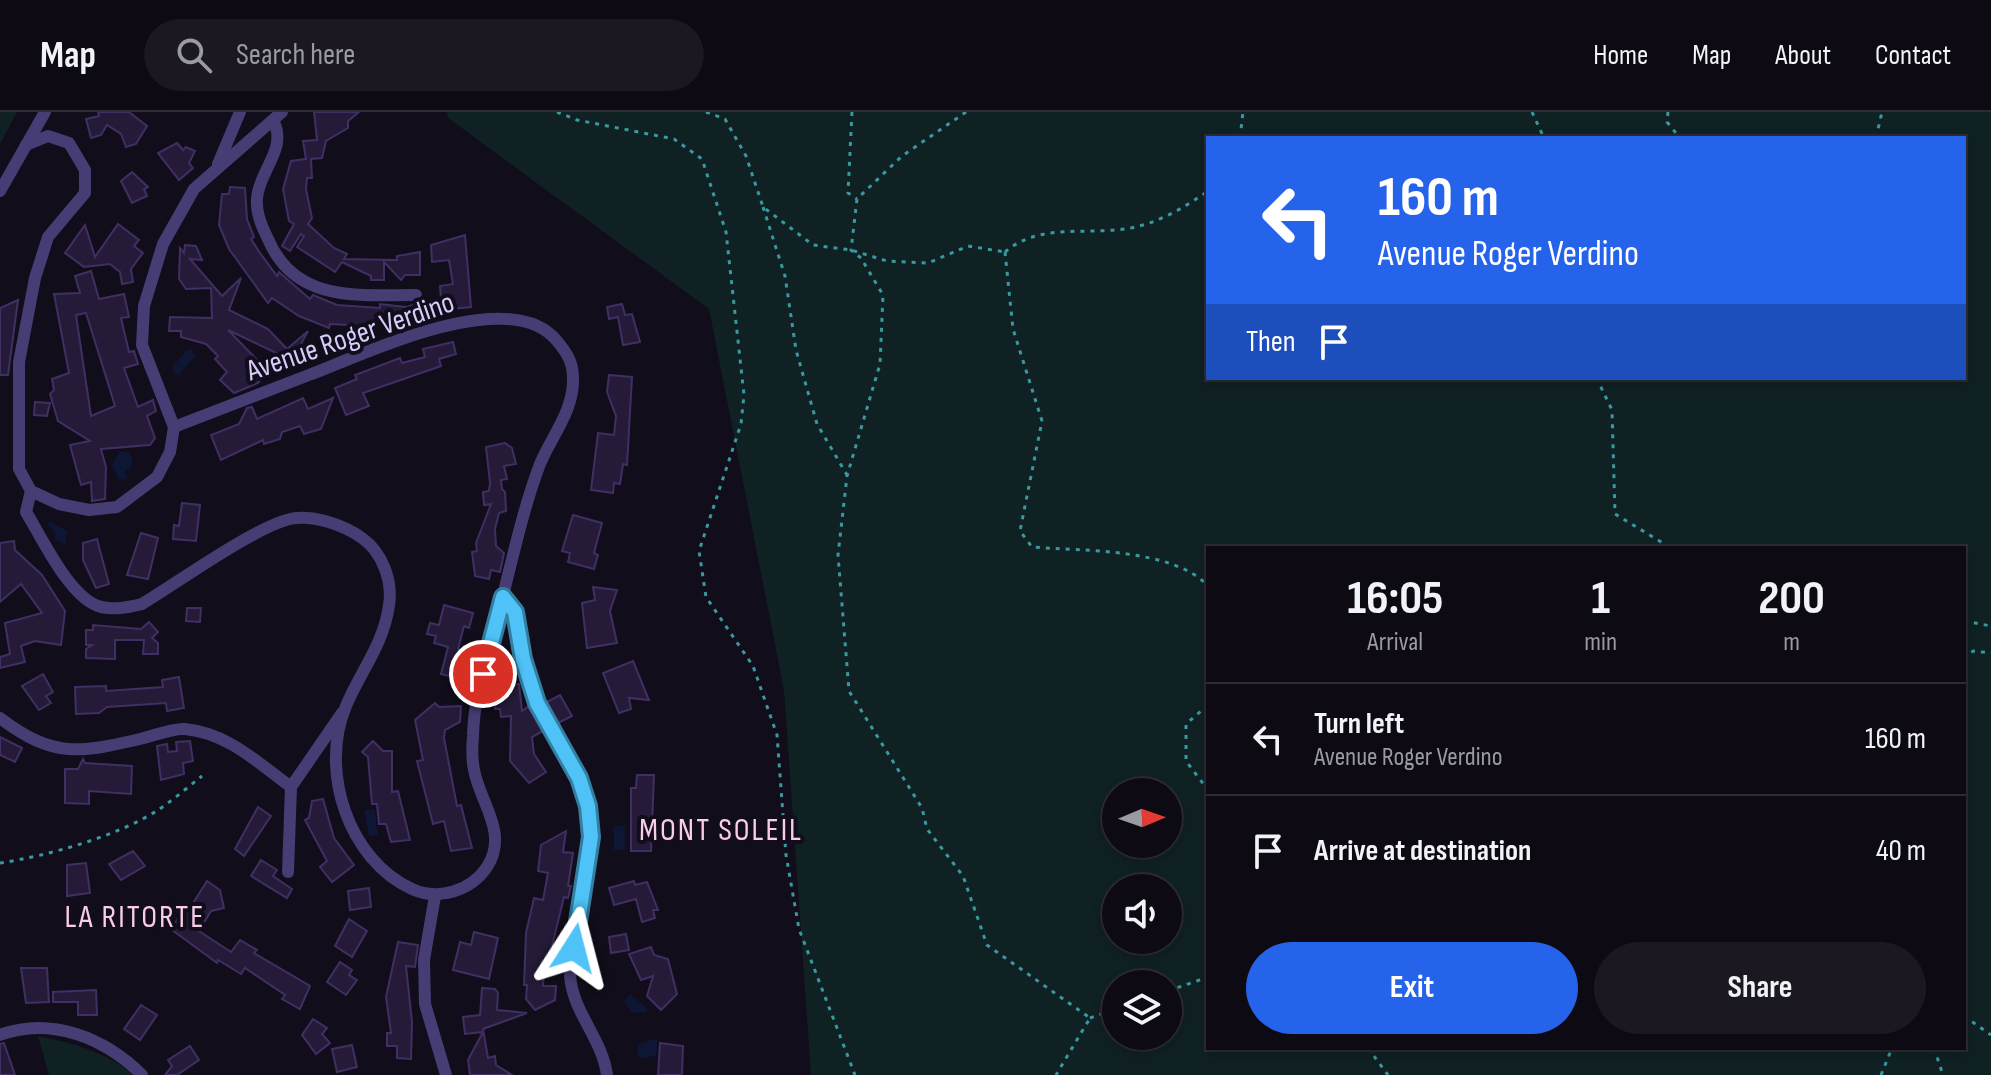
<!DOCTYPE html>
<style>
body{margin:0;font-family:"Sofia Sans Condensed",sans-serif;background:#1b1822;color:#f1f3f6;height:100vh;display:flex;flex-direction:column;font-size:30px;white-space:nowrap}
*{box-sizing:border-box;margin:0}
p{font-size:26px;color:#9a9aa0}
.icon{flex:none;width:44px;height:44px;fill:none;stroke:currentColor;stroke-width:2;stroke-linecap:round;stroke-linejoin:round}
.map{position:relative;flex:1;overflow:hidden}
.panel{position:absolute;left:1206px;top:434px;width:760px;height:504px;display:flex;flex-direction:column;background:#0d0a14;border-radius:0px;box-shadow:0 4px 12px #0003,0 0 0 2px #2d2b34}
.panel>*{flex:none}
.top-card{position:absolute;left:1206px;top:24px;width:760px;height:244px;border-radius:0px;box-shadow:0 4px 12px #0003,0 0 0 2px #2d2b34;background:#2563eb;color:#fff;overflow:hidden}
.needle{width:52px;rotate:88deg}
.fabs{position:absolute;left:1102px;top:666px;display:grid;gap:16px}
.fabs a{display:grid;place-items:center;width:80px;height:80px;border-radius:50%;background:#0d0a14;box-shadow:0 4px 12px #0003,0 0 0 2px #2d2b34;font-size:40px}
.pin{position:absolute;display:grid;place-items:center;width:68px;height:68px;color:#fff;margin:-34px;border:4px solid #fff;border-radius:50%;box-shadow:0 2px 8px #0007}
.me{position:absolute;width:88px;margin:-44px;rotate:9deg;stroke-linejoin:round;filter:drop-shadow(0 0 6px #0008)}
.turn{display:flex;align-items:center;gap:28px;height:168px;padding:0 40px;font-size:36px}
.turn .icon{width:104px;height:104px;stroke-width:2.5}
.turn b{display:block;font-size:56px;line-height:68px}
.then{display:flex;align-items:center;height:76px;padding:0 40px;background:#0003;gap:16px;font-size:30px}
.eta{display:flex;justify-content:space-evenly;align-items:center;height:136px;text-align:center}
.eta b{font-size:48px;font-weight:700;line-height:56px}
.primary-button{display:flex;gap:16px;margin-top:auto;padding:16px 40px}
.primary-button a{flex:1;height:92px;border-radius:48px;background:#2563eb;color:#fff;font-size:32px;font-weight:700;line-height:92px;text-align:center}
.primary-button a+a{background:#1b1822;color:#f1f3f6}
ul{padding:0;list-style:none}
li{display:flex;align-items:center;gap:24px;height:112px;padding:0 40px;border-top:2px solid #2d2b34}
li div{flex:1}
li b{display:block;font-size:30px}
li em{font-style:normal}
header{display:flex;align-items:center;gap:48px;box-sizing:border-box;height:112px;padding:0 40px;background:#0d0a14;border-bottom:2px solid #2d2b34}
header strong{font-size:38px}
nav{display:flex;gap:44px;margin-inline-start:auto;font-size:28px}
.search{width:560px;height:72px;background:#1b1822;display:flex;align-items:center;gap:20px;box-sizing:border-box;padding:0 28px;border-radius:44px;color:#9a9aa0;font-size:30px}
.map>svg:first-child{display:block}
.green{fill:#102123;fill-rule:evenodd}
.water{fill:#0d1633}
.building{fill:#251b39;stroke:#402f62;stroke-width:2;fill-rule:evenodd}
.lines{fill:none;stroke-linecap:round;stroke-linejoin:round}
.path{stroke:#3998a0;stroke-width:3;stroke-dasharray:4 6;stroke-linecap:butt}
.street{stroke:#463d74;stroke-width:12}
.route-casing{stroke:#337fa1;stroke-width:20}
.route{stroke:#4fc3f7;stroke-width:14}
.labels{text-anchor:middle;stroke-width:8;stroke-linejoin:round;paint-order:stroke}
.street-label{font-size:30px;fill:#d7cbf9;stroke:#110d1a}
.neighbourhood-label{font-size:32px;letter-spacing:2px;fill:#f9cde4;stroke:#110d1a}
</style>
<header>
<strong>Map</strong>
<div class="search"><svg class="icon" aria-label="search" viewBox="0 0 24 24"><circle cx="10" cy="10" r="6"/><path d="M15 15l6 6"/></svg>Search here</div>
<nav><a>Home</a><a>Map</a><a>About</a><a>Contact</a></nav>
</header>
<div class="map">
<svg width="1991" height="963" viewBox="0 0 1991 963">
<rect width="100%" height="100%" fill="#110d1a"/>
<g class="green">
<path d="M0 0H17L0 32Z"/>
<path d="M447 0H1991V963H811L784 578 709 197 448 6ZM1208 26H1964V266H1208ZM1208 436H1964V936H1208ZM1168 680V732H1116V680ZM1116 776H1168V828H1116ZM1116 872H1168V924H1116Z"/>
<path d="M38 924C72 931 107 940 133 963H49Z"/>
</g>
<g class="water">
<path d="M187 238H192L195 244 178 264 171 256Z"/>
<path d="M120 339 128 340 133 347 131 355 125 359 128 368 118 367 112 352Z"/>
<path d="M49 409 69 420 65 427 67 433 55 428V419L47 413Z"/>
<path d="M375 697 378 723 369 724 364 698Z"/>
<rect x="614" y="714" width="11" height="24"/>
<path d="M630 882 648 897 645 900 632 901 624 889Z"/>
<path d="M658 926 656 943 642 947 637 942 638 932Z"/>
</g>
<g class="building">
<path d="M98 0H129L147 14 136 32 126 35 121 22 107 13 101 23 91 26 86 7 99 4Z"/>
<path d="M314 0H359L348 9V16L326 29 322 46 311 47 312 66H307L306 77 312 106 308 112 334 136 347 142 344 147 397 148V144L420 140V163H405L401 168 384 150V168H371V164L342 150 335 160 297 135 304 124 301 122 290 139 282 134 294 112 289 109 283 77 291 49 306 47 303 29 317 28Z"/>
<path d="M177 31 183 38 186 35 195 39 189 51 193 56 179 68 158 41Z"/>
<path d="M132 60 148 75 144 77 147 84 132 91 121 69Z"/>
<path d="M230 75 245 76 247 107 254 125 251 127 260 141 277 164 279 160 310 187 313 183 337 193 380 196V192L406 195 422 191 425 205 406 207 407 212 369 213 363 218 349 213 330 212 329 216 299 204 272 186 268 191 229 137 219 113 222 82H229Z"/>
<path d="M118 112 139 128 134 134 143 141 131 157 133 170 122 172 120 160 110 152 84 155 65 141 85 113 95 145Z"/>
<path d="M465 123 471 195 453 197 452 187 441 188 440 174 453 172 449 148 432 150 431 133Z"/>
<path d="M185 133 196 134 202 148 190 147 222 184 241 166 229 198 268 217 287 237 308 219 301 232 308 235 302 247 295 245 301 253 228 218 269 260 258 271 234 281 220 268 227 260 215 247 218 244 206 232 181 225V219H169L170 205 212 206 211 176 186 177 179 167 180 136 184 141Z"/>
<path d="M91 159 99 187 124 182 129 205 121 206 129 240 134 239 138 252 124 256 138 295 153 288 156 299 147 304 155 326 150 333 101 337 106 355 105 387 92 389 91 370 81 373 70 333 90 329 58 309 50 282 54 278 52 267 69 261 54 182 80 181 75 164ZM86 201 115 294 91 304 76 203Z"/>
<path d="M18 188 8 263H0V196Z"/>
<path d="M622 192 625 203 632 202 640 230 623 233 618 205 609 207 607 195Z"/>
<path d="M453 230 456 242 439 247 441 254 363 281 369 294 346 303 335 276 357 267 355 263 400 246 402 251 425 245 423 237Z"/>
<path d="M609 263 632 265 627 353 623 352 620 372 614 371 613 381 591 378 598 321 614 323 616 304 607 280Z"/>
<path d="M303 286 308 297 333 286 321 317 304 322 300 314 282 320 280 327 264 332 263 328 221 348 211 323 239 312 247 296 252 295 257 307Z"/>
<path d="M35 290 50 291 47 304 34 303Z"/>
<path d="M505 331 512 336 516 352 504 354 507 367 501 368 502 377 505 380 506 399 499 401 495 417 496 434 504 441 500 460 491 458 489 467 475 464 472 440 477 439 476 431 491 392 484 393 483 380 489 379 490 371 486 335Z"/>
<path d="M182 391 200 393 196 429 173 427 174 413 179 414Z"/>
<path d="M573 403 602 411 594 441 598 443 594 457 568 450 570 441 562 439Z"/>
<path d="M141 421 158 426 148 467 127 463Z"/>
<path d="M97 427 109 472 96 476 83 448V431Z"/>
<path d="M14 429 15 438 42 463 65 499 61 533 35 529 21 534 25 550 0 556V545L10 542 5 511 42 501 21 472 0 490V431Z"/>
<path d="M593 475 617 478 610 499 617 531 587 536 582 491 595 488Z"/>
<path d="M444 493 473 501 469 516 464 514 458 537 464 539 457 566 441 562 448 535 434 531 436 524 427 522 430 511 439 513Z"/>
<path d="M187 496H201L200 510 186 509Z"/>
<path d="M149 510 158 520 152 526 158 531V542H143L144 528H115V547L86 546V537L92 533H86V518H93V513L141 517Z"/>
<path d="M633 549 649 588 629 586 631 597 619 601 603 561Z"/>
<path d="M43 562 53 580 46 584 51 591 39 598 22 574Z"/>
<path d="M179 565 184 596 167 599 166 591 107 595 99 601 76 602 75 575 106 574V579L163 575 162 568Z"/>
<path d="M519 572 522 599 529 594 543 619 532 625 534 642 546 660 529 671 510 649 511 604 501 605 500 597H495L497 573Z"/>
<path d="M560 583 572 604 558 611 547 590Z"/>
<path d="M435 591 439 595 461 594 460 610 445 618 444 626 457 694 461 693 472 736 451 739 444 709 433 712 417 649 423 648 415 608Z"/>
<path d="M0 625 22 636 15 650 0 643Z"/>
<path d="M190 629 193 649 183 651 184 662 161 668 157 634 167 632 168 640 177 639 176 630Z"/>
<path d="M373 629 383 639H392V680L398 679 410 728 391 730 386 712H379L377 692H372L368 645 362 640Z"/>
<path d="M83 647 85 651 132 654 131 682 89 679V692L65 691V657H78Z"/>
<path d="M637 663H654L651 739H631V676H636Z"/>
<path d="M323 687 334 726 354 753 332 770 320 755 327 749 305 708 309 706 312 689Z"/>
<path d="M258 695 271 704 244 744 235 737Z"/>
<path d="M566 719 563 740 573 741 568 774H571L568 786 564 785 552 834 557 835 556 847H545L543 874H556L555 888 535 898 526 887 527 873H524L526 821 534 786 543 788 548 761 538 759 541 733Z"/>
<path d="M133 739 145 754 121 768 109 752Z"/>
<path d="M261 748 277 758 273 764 292 777 287 786 251 764Z"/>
<path d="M86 751 90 781 67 784V753Z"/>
<path d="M207 769 220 778 224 796 211 799 199 819 231 840 240 828 257 838 254 841 310 874 300 897 282 887 285 883 245 856 241 862 218 848 217 851 172 818 184 793 190 796Z"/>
<path d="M634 769 635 773 647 770 658 798H653L655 806 642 810 636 787 614 793 609 776Z"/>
<path d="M369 776 371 795 350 798 348 779Z"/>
<path d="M349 807 367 819 352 845 335 834Z"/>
<path d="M474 820 498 826 489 867 453 858 460 830 471 833Z"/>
<path d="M626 822 629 838 611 841 609 825Z"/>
<path d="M398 830 418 833 415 855 406 854 412 910 411 947 397 946V934H387V921H391L386 885Z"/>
<path d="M651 835 654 843 668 847 677 882 661 898 647 884 653 864 641 868 629 842Z"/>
<path d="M340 850 352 858 349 863 357 868 346 883 327 870Z"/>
<path d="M21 856H47L49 890 26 891Z"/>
<path d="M482 876 495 877 498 881 497 898 527 901 483 917 488 946 495 944 496 953 512 963H470L468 948 483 920 465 922 463 905 480 903Z"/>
<path d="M96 878 97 903H78V890H53V880Z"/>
<path d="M141 893 157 903 140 928 124 917Z"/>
<path d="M313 907 327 916 322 922 330 931 316 942 302 923Z"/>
<path d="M4 931 15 963H0V932Z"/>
<path d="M660 931 683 934 682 963H658Z"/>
<path d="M352 933 357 955 337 960 332 937Z"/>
<path d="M190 934 199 948 177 963H165L172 954 168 948Z"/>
</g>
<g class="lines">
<g class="path">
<path d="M557 0 577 8 674 27 702 47 726 120 744 283 741 312 699 439 706 485 753 554 777 623 786 743 799 817 855 963"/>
<path d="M706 0 725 7 746 44 763 95 813 133 851 138 887 149 928 151 968 134 1005 140"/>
<path d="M852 0 848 81 857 87"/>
<path d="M966 0 902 44 857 87 851 138 861 146 883 183 880 252 847 364 838 443 849 579 922 696 927 717 963 764 987 833 1090 906 1056 963"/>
<path d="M1532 0 1544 26"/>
<path d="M1668 0 1667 10 1680 26"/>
<path d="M1240 26 1243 0"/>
<path d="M1876 26 1882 0"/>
<path d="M763 95 785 164 796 238 817 312 847 363"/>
<path d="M1005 140 1013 217 1042 309 1020 419 1032 435C1081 439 1173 436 1208 474"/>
<path d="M1005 140C1040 110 1088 124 1130 116 1159 111 1185 95 1208 79"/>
<path d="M1600 266 1598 269 1612 298 1615 402 1671 436"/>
<path d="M1964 509 1991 514"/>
<path d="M1964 547 1973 539 1991 541"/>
<path d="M1208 593 1186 612V649L1208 678"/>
<path d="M0 751C47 744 118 724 158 698 173 688 188 675 202 664"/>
<path d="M1168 879 1208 865"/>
<path d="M1964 904 1991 923"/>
<path d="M1090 906 1116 897"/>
<path d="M1368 936 1388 963"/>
<path d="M1934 936 1943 963"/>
<path d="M1881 963 1892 936"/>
</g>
<g class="street">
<path d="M273 8C287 35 264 53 258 80 254 97 261 113 268 127 295 191 358 183 416 183"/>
<path d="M26 33 48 24 69 31 85 58V81L48 125 35 166 19 250V357L31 379 59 392 89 398 117 395 157 365 170 340 174 315 142 233 144 194 163 132 194 77 282 0"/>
<path d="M218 52 240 0"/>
<path d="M0 79 45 0"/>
<path d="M31 379 26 400C42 426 69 484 98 494 112 499 129 495 142 492 177 471 255 415 290 407 313 402 344 413 362 426 382 440 393 469 389 493 384 532 360 560 346 594 319 658 348 748 412 777 438 789 471 779 487 755 509 721 480 691 474 658 472 648 472 635 473 624 474 579 490 535 501 491 513 445 523 397 540 352 552 323 574 299 573 266 573 250 567 241 557 229 510 171 365 242 309 263 264 280 219 298 174 315"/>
<path d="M503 485 515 500 523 547 537 591 579 666 588 694 591 725 570 864C573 901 602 926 607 963"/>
<path d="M0 606C54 647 80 641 144 626 156 623 173 616 185 617 228 621 258 651 291 675"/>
<path d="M288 760 291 675 342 601"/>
<path d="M435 784 424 848 425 892 446 963"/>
<path d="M0 923C51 904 105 926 142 963"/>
</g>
</g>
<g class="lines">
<g class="route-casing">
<path id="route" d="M483 562 503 485 515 500 523 547 537 591 579 666 588 694 591 725 574 836"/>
</g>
<use href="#route" class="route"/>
</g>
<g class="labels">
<g class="street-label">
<text transform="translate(350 224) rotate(-19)" y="10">Avenue Roger Verdino</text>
</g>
<g class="neighbourhood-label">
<text x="721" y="728">MONT SOLEIL</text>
<text x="135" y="815">LA RITORTE</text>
</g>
</g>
</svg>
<div class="fabs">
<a><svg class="needle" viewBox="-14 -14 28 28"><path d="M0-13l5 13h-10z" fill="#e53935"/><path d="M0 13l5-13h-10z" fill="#9a9aa0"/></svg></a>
<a><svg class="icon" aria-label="sound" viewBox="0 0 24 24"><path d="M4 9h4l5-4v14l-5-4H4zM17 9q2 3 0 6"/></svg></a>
<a><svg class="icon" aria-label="layers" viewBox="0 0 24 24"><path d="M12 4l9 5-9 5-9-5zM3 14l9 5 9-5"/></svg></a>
</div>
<div class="pin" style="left:483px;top:562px;background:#d93025"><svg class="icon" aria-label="arrive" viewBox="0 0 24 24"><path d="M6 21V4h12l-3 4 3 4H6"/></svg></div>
<svg class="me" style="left:574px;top:836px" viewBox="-20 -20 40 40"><path d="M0-17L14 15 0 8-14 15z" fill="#4fc3f7" stroke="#fff" stroke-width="4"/></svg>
<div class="top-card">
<div class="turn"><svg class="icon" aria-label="left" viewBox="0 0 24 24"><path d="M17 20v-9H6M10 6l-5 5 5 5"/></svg><div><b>160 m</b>Avenue Roger Verdino</div></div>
<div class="then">Then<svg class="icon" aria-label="arrive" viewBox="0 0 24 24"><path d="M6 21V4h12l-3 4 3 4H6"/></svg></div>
</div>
<section class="panel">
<div class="eta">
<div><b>16:05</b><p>Arrival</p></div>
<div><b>1</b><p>min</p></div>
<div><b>200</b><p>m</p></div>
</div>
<ul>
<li><svg class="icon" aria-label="left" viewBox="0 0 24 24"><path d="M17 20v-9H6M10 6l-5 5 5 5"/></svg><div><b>Turn left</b><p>Avenue Roger Verdino</p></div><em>160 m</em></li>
<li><svg class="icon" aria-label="arrive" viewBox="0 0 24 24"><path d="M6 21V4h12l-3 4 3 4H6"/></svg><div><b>Arrive at destination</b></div><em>40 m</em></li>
</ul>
<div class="primary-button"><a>Exit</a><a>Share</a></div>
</section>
</div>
